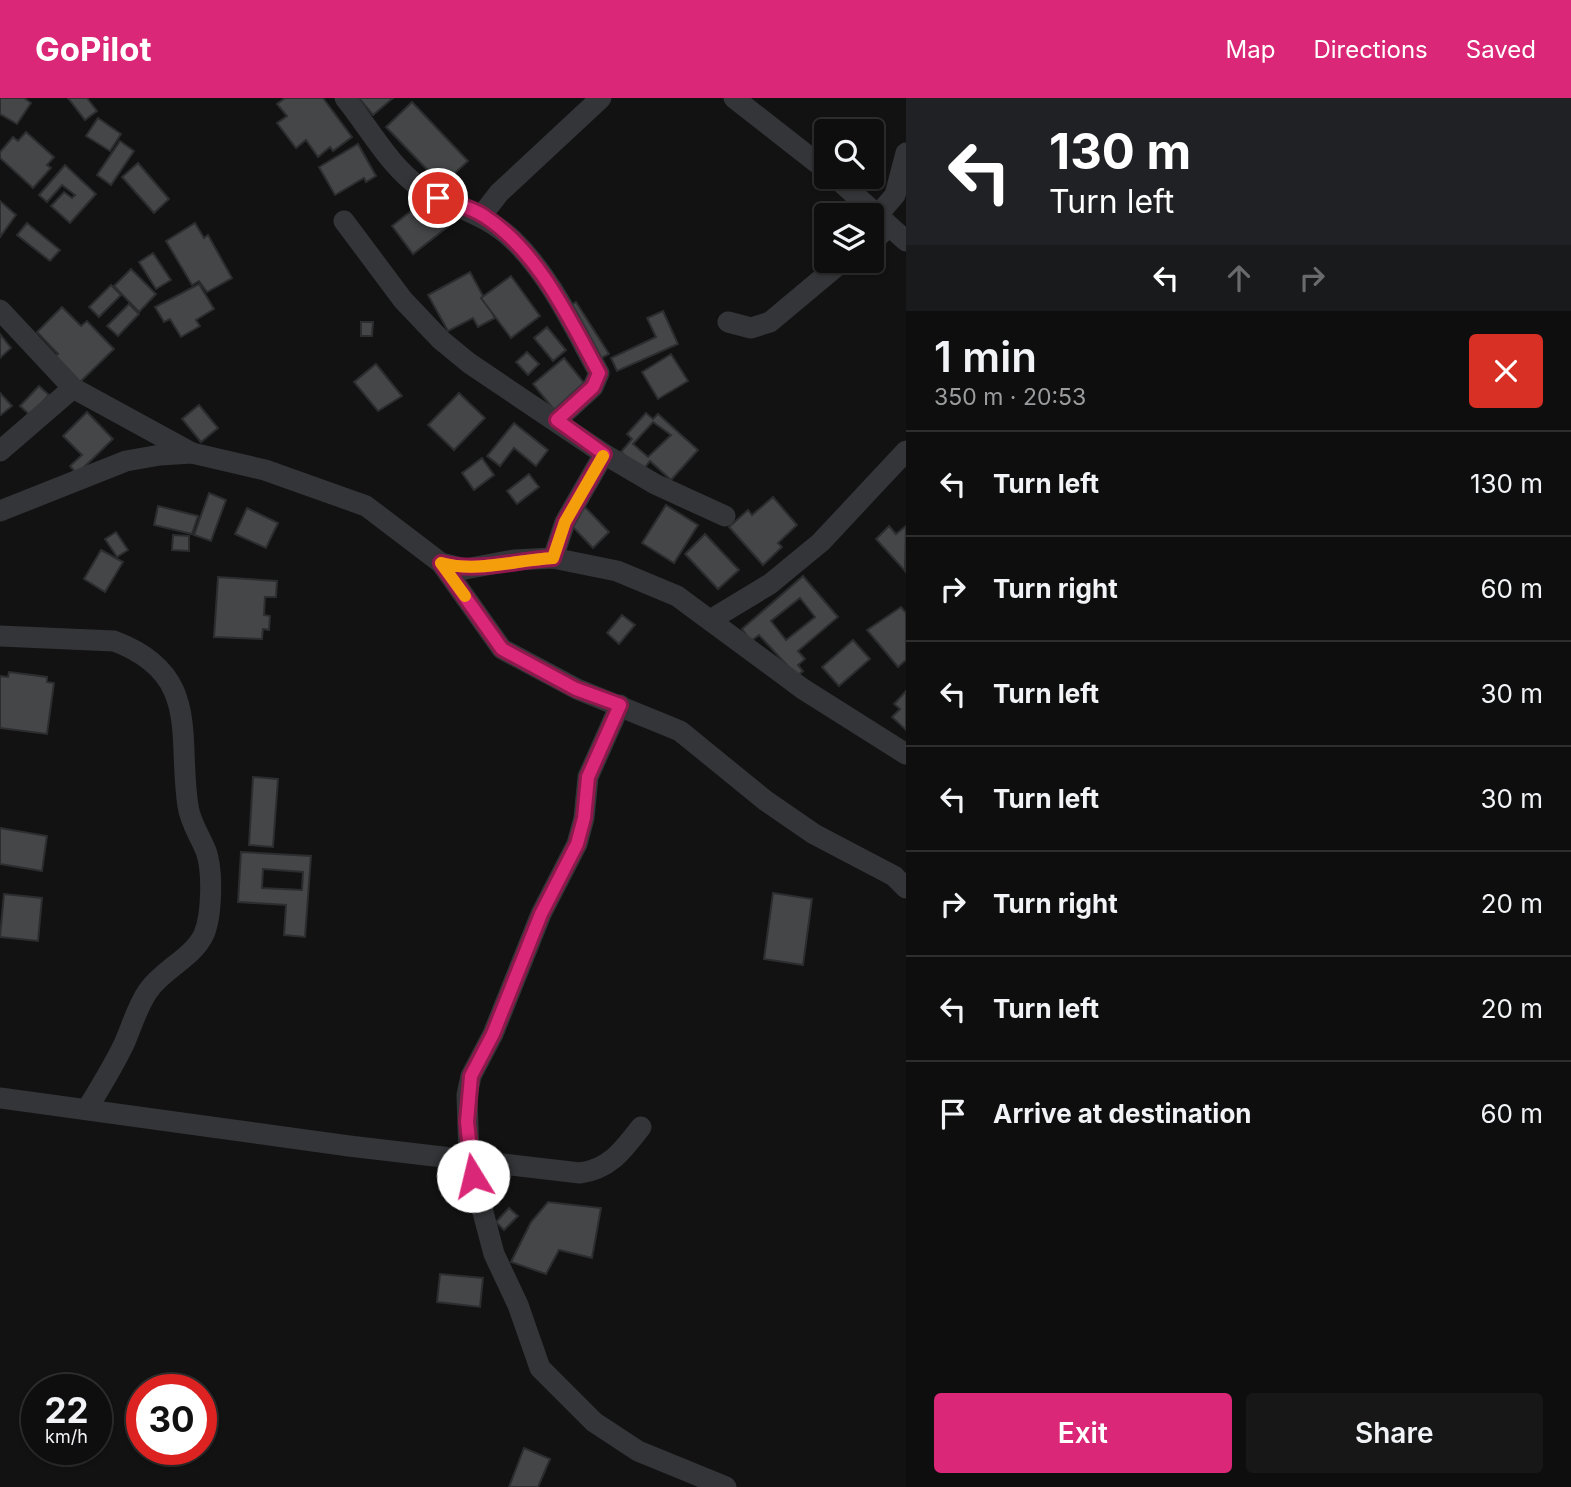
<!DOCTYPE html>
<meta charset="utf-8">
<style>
body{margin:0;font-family:Inter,sans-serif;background:#171717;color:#f1f3f6;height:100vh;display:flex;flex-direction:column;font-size:26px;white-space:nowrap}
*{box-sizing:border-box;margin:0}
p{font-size:23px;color:#9b9c9e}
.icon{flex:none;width:38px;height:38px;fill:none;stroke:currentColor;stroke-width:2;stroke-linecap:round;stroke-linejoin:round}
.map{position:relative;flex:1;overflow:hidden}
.side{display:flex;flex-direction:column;background:#0e0e0e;width:665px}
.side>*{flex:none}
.banner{background:#202124;color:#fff;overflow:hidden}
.buttons{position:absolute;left:814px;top:21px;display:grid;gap:14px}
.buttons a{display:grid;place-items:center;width:70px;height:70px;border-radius:7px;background:#0e0e0e;box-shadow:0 2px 5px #0004,0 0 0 2px #2e2e2e;font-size:35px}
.speed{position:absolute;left:21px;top:1276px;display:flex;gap:14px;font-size:35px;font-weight:700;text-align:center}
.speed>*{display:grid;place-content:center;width:91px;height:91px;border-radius:50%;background:#0e0e0e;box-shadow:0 2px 5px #0004,0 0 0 2px #2e2e2e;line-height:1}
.speed small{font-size:18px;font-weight:400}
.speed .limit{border:10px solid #d22;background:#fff;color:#111}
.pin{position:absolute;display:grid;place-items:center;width:60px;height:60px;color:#fff;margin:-30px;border:4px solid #fff;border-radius:50%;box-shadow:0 2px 7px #0007}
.me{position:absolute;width:77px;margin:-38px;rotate:351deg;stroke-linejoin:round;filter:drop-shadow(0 0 5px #0008)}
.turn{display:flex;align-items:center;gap:24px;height:147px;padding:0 28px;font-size:32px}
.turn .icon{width:91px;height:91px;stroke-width:2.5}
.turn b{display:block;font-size:49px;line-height:60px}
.lanes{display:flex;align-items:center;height:66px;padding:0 28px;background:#0003;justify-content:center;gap:35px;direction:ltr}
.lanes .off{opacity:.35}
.round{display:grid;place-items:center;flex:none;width:74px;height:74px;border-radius:7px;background:#171717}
.summary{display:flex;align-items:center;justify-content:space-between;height:119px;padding:0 28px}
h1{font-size:42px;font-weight:600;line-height:52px}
.cta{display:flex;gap:14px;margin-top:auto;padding:14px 28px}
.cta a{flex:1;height:80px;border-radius:7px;background:#db2777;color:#fff;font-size:28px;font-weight:600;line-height:80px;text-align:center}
.cta a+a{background:#171717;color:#f1f3f6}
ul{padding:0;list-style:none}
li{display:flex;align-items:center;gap:21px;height:105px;padding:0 28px;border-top:2px solid #2e2e2e}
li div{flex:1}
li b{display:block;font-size:26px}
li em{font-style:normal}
header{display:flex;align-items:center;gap:42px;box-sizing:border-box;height:98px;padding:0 35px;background:#db2777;color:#fff}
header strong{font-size:33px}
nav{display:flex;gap:38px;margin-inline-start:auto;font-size:24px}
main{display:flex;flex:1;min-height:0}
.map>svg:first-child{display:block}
.building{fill:#444648;stroke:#2c2d2f;stroke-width:2;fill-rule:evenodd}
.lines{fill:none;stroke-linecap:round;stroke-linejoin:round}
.minor{stroke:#343538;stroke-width:21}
.route-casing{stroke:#8e194d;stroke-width:18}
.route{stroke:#db2777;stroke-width:12}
.slow{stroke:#f59e0b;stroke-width:12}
</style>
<header>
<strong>GoPilot</strong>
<nav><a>Map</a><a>Directions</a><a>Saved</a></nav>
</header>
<main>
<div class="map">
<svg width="906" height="1389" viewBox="0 0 906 1389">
<rect width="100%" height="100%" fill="#121213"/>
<g class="building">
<path d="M0 0H24L31 5 17 26 0 16Z"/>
<path d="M68 0H87L97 13 85 22Z"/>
<path d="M285 0H323L352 39 333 53 330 49 318 59 306 42 296 50 277 25 287 18 277 6Z"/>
<path d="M359 0H393L373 17Z"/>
<path d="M412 4 468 63 442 87 386 29Z"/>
<path d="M98 20 121 36 110 53 86 38Z"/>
<path d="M26 34 54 59 47 67 51 70 33 90 0 60V54L13 39 18 43Z"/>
<path d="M120 43 134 53 111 87 97 77Z"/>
<path d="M358 46 376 78 366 84 364 80 335 97 319 69Z"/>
<path d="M138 65 169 101 154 115 122 79Z"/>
<path d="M65 67 96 96 70 125 51 108 64 94 72 100 75 97 62 87 47 104 39 97Z"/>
<path d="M429 99 450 127 413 156 392 128Z"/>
<path d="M0 103 16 117 0 139Z"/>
<path d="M27 125 60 152 50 163 17 137Z"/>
<path d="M195 125 204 140 208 137 232 180 207 194 199 183 192 187 166 143Z"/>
<path d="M153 155 171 182 156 191 139 164Z"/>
<path d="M131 171 156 196 139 214 114 188Z"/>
<path d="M470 174 495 220 478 229 473 220 448 233 428 197Z"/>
<path d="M511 178 540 218 511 240 481 200Z"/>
<path d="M199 186 214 211 196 222 200 228 181 239 170 221 164 224 155 209Z"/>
<path d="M111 187 121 197 99 219 89 209Z"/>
<path d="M576 204 609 256 598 262 565 211Z"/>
<path d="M129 206 139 216 118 238 107 228Z"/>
<path d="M62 209 81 228 87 223 114 251 78 286 53 260 58 256 37 234Z"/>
<path d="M663 213 678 246 617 273 611 260 656 239 647 220Z"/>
<path d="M361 224H373L372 238H361Z"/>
<path d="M547 229 566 252 553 263 534 240Z"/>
<path d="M0 236 11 250 0 260Z"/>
<path d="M527 254 539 266 528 277 516 264Z"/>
<path d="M671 256 688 283 658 301 642 274Z"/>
<path d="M564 260 586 287 555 313 533 286Z"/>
<path d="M376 266 402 298 378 313 354 284Z"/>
<path d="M39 288 49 297 30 317 20 308Z"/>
<path d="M0 295 12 308 1 317 0 316Z"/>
<path d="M459 295 485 320 454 352 428 327Z"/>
<path d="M199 307 218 330 201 344 182 321Z"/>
<path d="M87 314 113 341 77 376 70 368 82 357 63 338Z"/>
<path d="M646 315 653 321 658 316 698 352 671 382 650 363 642 373 621 354 632 341 627 336ZM653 324 671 337 648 359 633 346Z"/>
<path d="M514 325 548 352 536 368 514 350 500 368 487 358Z"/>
<path d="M482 360 494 377 474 392 462 375Z"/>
<path d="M529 376 539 389 517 406 507 393Z"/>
<path d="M209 395 226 402 211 443 194 437Z"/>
<path d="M773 399 797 427 778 445 782 449 763 467 729 429 748 412 752 417Z"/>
<path d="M666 407 698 427 674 465 642 445Z"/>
<path d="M158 408 198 418 192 436 154 427Z"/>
<path d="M585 409 609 434 593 450 569 425Z"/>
<path d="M247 410 278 425 266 450 235 436Z"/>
<path d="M889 428 896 436 906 428 905 473 876 441Z"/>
<path d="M116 434 128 452 117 459 105 441Z"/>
<path d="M705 436 739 472 718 491 685 456Z"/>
<path d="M173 437 189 438V453L172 452Z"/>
<path d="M101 452 123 464 105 494 84 481Z"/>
<path d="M803 478 838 519 798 553 805 561 798 567 803 573 797 578 759 537 751 543 742 531ZM800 500 815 519 786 542 771 523Z"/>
<path d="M218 479 277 483 276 499H265L264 517 270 518 269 532 263 531 262 541 214 539Z"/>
<path d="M901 509 906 515V562L898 569 867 532Z"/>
<path d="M622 517 635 527 619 546 607 535Z"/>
<path d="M853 542 870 561 839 588 822 569Z"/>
<path d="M9 574 47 579V584L54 585 47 636 0 630V578L8 579Z"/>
<path d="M906 593V632L892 619 900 611 894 606Z"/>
<path d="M253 679 278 681 273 749 249 747Z"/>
<path d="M0 730 47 738 42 773 0 766Z"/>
<path d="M241 754 311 758 305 839 284 837 286 807 238 804ZM263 771 303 774 302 792 262 790Z"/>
<path d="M773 795 812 801 803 867 764 861Z"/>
<path d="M4 796 42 800 38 843 0 839Z"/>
<path d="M548 1104 601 1110 592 1160 559 1152 546 1176 511 1164 531 1124Z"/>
<path d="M509 1110 518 1118 504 1132 496 1124Z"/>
<path d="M440 1176 483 1180 480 1209 437 1204Z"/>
<path d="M524 1350 550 1361 538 1389H509Z"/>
</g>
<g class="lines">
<g class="minor">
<path d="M345 0C368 28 390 69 420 89 452 111 482 113 512 141 550 177 574 230 599 275L593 289 557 322"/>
<path d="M734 0 826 72"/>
<path d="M835 79 906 143"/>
<path d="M482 117 499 95 601 0"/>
<path d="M877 118 895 97 906 55"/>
<path d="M344 123 403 202 441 242 469 265 604 356 655 386 725 418"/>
<path d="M872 144 889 128"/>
<path d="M0 212 73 290 192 355"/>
<path d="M728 224 751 230 770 224 843 163"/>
<path d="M0 353 73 290"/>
<path d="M0 413 126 363 160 357 192 355 265 372 366 408 441 465 465 471 514 462 553 460 617 473 677 498 803 591 906 656"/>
<path d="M553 460 565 424 604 356"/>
<path d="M441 465 502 551 577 591 680 633 766 703 814 736 894 778 906 790"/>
<path d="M712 521 770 486 821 444 906 353"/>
<path d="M0 538 114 543C202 576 177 638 188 708 190 724 200 738 206 753 213 772 212 817 204 836 193 860 163 871 148 893 137 909 132 928 124 946 113 969 100 990 87 1011"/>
<path d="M620 607 588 679 584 720 577 746 541 816 493 936 471 978 467 997 469 1061 494 1156 518 1207 540 1270 594 1324 638 1353 726 1389"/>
<path d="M0 1000 349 1048 580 1075C610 1071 623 1052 641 1029"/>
</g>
</g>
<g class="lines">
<g class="route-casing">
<path id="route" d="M438 100C452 105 471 109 484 118 538 153 569 220 599 275L593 289 557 322 604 356 565 424 553 460C515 462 478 475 441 465L502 551 576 591 620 607 588 679 584 720 577 746 541 816 493 936 471 978 467 1024 473 1078"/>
</g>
<use href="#route" class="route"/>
<path class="slow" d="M465 498 441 465C478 475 515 462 553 460L565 424 603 358"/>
</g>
</svg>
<div class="buttons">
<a><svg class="icon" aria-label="search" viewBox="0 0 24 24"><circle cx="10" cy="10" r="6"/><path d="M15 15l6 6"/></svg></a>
<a><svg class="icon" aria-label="layers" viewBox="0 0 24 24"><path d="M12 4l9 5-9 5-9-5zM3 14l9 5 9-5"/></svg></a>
</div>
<div class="speed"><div>22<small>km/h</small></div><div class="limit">30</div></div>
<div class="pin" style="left:438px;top:100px;background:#d93025"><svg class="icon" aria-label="arrive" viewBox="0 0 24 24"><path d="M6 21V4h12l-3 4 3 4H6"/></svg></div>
<svg class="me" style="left:473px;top:1078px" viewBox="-20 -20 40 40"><circle r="19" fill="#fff"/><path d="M0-13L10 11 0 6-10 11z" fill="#db2777"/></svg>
</div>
<section class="side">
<div class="banner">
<div class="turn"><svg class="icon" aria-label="left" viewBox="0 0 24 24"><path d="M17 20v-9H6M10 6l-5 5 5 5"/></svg><div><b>130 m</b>Turn left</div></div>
<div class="lanes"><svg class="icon" aria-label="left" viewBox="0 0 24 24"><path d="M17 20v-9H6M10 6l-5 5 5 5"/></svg><svg class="icon off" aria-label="ahead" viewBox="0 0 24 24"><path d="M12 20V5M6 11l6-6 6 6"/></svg><svg class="icon off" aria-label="right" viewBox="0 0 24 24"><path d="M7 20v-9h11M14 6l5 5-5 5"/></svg></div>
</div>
<div class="summary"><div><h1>1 min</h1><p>350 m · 20:53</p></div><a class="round" style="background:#d93025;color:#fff"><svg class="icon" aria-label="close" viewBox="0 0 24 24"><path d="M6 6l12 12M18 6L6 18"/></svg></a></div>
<ul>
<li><svg class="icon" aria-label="left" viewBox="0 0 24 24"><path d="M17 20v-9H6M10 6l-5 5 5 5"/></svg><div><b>Turn left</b></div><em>130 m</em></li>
<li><svg class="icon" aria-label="right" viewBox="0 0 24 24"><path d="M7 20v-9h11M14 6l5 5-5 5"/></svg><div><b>Turn right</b></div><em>60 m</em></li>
<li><svg class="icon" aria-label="left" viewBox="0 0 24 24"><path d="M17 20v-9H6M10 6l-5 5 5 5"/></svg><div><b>Turn left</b></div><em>30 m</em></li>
<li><svg class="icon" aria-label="left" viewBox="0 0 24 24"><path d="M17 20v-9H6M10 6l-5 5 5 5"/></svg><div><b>Turn left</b></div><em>30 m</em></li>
<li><svg class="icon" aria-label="right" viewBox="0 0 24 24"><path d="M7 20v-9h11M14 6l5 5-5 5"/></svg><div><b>Turn right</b></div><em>20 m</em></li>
<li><svg class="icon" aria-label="left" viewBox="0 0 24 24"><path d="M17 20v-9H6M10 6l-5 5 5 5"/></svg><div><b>Turn left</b></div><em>20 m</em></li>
<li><svg class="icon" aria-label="arrive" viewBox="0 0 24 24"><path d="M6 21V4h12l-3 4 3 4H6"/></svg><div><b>Arrive at destination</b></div><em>60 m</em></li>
</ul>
<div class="cta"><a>Exit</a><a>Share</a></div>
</section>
</main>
